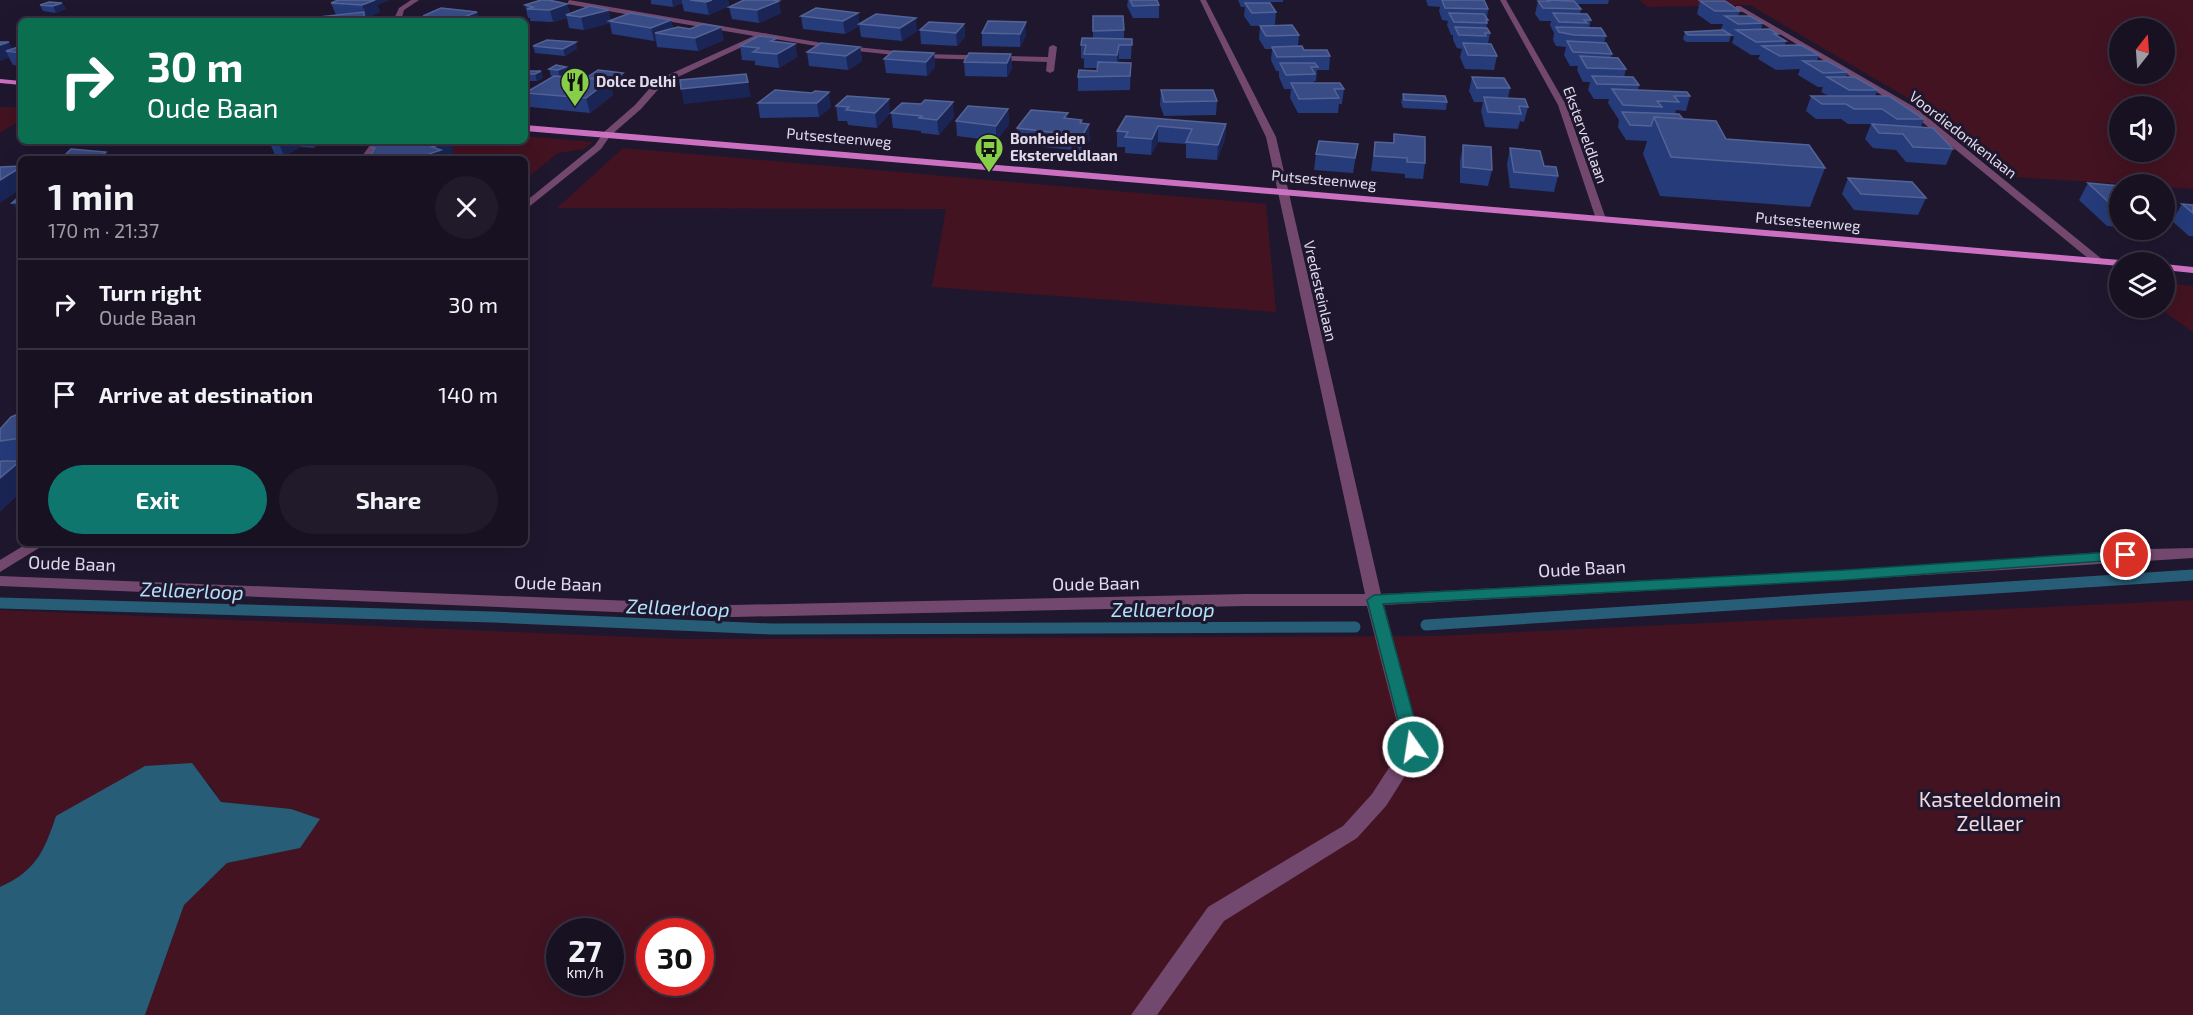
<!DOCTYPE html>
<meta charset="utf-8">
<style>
body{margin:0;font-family:"Exo 2",sans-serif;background:#201a2a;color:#f1f3f6;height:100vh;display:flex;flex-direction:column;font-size:22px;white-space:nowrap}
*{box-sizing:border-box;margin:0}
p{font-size:20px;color:#9e9da5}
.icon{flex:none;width:33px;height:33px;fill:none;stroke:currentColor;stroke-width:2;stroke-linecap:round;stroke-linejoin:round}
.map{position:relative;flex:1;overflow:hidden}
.panel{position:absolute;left:18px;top:156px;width:510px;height:390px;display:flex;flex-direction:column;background:#171122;border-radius:9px;box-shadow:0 6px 24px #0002,0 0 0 2px #363140}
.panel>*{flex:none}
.hud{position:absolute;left:18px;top:18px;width:510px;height:126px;border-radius:9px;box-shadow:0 6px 24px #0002,0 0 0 2px #363140;background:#0b6e4f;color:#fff;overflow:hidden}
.needle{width:39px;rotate:17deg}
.fabs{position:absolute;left:2109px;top:18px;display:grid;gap:12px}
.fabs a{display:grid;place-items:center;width:66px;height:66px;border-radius:50%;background:#171122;box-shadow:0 6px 24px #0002,0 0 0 2px #363140;font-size:30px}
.speed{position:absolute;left:546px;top:918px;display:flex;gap:12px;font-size:30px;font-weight:700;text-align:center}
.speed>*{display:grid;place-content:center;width:78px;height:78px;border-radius:50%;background:#171122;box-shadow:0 6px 24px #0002,0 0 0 2px #363140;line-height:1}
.speed small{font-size:15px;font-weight:400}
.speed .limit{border:9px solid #d22;background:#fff;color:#111}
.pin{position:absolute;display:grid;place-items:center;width:51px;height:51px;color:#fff;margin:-26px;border:3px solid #fff;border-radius:50%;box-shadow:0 2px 6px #0007}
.me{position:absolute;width:66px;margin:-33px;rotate:347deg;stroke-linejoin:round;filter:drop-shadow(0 0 4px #0008)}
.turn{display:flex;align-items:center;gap:21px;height:126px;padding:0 30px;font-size:27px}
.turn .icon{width:78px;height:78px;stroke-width:2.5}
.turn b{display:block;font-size:42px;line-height:51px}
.round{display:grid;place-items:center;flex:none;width:63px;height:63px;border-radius:32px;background:#201a2a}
.overview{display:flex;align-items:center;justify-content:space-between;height:102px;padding:0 30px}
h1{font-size:36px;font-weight:700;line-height:45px}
.button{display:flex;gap:12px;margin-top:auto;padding:12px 30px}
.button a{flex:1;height:69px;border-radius:36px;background:#0f766e;color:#fff;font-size:24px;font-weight:700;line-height:69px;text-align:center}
.button a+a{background:#201a2a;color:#f1f3f6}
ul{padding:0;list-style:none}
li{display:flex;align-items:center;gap:18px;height:90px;padding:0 30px;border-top:2px solid #363140}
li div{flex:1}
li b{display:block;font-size:22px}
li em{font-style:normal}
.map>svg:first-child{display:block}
.green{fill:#431322;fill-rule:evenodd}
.water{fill:#275d77}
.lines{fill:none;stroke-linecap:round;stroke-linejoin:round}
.stream{stroke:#275d77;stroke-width:11}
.minor{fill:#73486e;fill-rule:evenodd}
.major{fill:#cc71c1;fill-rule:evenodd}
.wall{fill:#253b7a}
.shaded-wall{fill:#1a2556}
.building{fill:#394c86;stroke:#536396;stroke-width:1.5}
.route{fill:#0f766e;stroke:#0a4d48;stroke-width:1.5}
.labels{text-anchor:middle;stroke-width:6;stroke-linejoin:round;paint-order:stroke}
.far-poi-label{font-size:15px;font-weight:bold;fill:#e0dcec;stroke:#1f172e;text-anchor:start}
.far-street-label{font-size:15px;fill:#e0dcec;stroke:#1f172e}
.street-label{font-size:18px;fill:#e0dcec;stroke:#1f172e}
.water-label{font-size:20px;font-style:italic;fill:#b2e1fa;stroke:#1f172e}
.near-park-label{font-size:21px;fill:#f2d8dd;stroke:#1f172e}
</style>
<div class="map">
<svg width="2193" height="1015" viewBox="0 0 2193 1015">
<rect width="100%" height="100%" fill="#1f172e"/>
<g class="green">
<path d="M1639 0H2193V189L2165 187 2164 184H2126L2014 177 1928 110 1750 5 1648 7ZM2120 28H2164V74H2120ZM2120 106H2164V152H2120Z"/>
<path d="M0 107H21V120L0 133Z"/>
<path d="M525 136 593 142 584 149 558 153 525 180V159H455L445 156 451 141H525Z"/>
<path d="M623 148 1266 204 1276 312 932 287 946 209 557 208Z"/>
<path d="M2165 283 2193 286V332L2159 308H2164Z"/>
<path d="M2193 600V1015H145L184 905 227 863 300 848 291 809 221 802 209 783 56 816C44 851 37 870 0 887V610L680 639 1435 636ZM560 932H610V982H560ZM650 932H700V982H650Z"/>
</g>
<path class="water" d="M192 763 221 802 291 809 320 819 300 848 227 863 184 905 145 1015H0V887C37 870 44 851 56 816L145 766Z"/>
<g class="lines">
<g class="stream">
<path d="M0 603 493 617 771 629 1355 627"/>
<path d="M1426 625 2193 575"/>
</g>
<g class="minor">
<path d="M411 0H419L404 10 401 21H393L399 8Z"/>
<path d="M569 0 828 44 923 54 1048 57 1049 47 1053 45 1057 47 1054 71 1050 73 1046 71 1047 62 923 58 828 48 763 37 663 84 641 109 610 136 601 149 525 210V202L595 145 604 132 635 105 657 80 754 36 567 4Z"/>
<path d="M1200 0H1206L1276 137 1381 594 1845 570 2149 549 2193 548V558L1845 580 1384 605 1422 747 1420 752 1386 806 1357 838 1224 921 1157 1015H1131L1208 907 1343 826 1372 794 1403 746 1367 606H1245L733 617 0 586V576L733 605 1245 594H1365L1266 137Z"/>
<path d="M1500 0H1506L1566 105 1606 219 1605 221 1596 219 1558 105Z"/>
<path d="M1736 6H1740L1916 108 2103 260V264H2095L1910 112 1736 8Z"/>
<path d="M373 141H383L370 159H360Z"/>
<path d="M28 543H47L0 572V560Z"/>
</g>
<g class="major">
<path d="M0 79 21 81V85L0 83Z"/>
<path d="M525 125 2120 260 2125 262H2120V266L525 131Z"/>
<path d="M2164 264 2193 267V273L2164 270Z"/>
</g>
</g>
<g class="wall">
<path d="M338 0H389L377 5 380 12 366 18 336 15 331 3Z"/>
<path d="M651 0H728L729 6 709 15 684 11 682 3 673 7 651 4Z"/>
<path d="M1128 0H1157L1159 5V18H1133L1127 6Z"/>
<path d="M1238 0H1283V2H1270L1276 12 1275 25 1251 26 1244 16 1245 7H1241Z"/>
<path d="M1426 0H1484L1488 9 1487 18 1488 20 1486 28 1490 33 1488 44 1497 56 1494 70 1465 69 1460 57 1462 49 1457 48 1453 40V35H1451L1447 25 1448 21 1442 20 1439 11 1440 7 1428 6Z"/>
<path d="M1546 0H1609L1608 4H1577L1581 9 1580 14 1591 20 1589 28 1606 36 1604 43 1612 54 1611 57 1626 69 1624 77 1639 85 1638 90 1690 96 1686 111 1676 110 1675 114 1683 119 1726 139 1825 168 1810 207 1660 196 1643 154 1647 141 1626 140 1618 127 1619 120 1608 103 1609 99H1594L1588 90 1590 82H1583L1577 70 1578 66H1570L1564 55 1566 47 1556 46 1553 40 1554 33 1550 25 1551 21H1540L1535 14 1538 1H1546Z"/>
<path d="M1700 1 1740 11 1738 16 1763 23 1761 29 1778 34 1777 36 1786 41 1785 45 1819 55 1817 61 1848 72 1846 77 1878 90 1875 96 1924 119 1921 127 1953 149 1946 165 1906 162 1896 150 1873 148 1865 139 1871 124H1848L1841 119H1816L1806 111 1811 96H1829L1821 92 1823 87H1818L1798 75 1800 69 1776 70 1758 59 1760 55H1751L1732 43 1734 37 1731 35 1729 42H1686L1683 39 1685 32 1722 30 1721 29 1723 24H1711L1697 14Z"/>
<path d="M62 3 66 9 56 13 43 11 40 5Z"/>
<path d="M567 4 570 14 611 20H671L673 28 724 40 698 51 657 47 656 40 654 41 612 34 610 23 584 30 569 28 567 18 553 22 530 21V18H528L525 5Z"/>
<path d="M729 7 781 13 759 23 732 19Z"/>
<path d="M477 12 480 21H425L423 16Z"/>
<path d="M858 13 859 26 845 34 803 29 801 16Z"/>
<path d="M876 14 917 31 902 41 861 37 859 24Z"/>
<path d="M1093 16 1124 30V39H1132L1131 59H1119L1118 63H1131L1130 90 1078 91V77L1097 71V68H1084V59L1081 58V45L1093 39Z"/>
<path d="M964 24 965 37 957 46 921 44 920 30Z"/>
<path d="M1260 26 1299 35 1298 46 1304 50 1330 56 1329 70H1317L1316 81H1314V83L1344 89 1342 104H1339L1338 113H1298L1290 98 1291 89H1284L1279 77V71H1276L1271 60 1272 49H1265L1259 39Z"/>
<path d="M982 33 1026 35 1020 47 982 46Z"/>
<path d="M0 42 12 49 21 46V66L13 65Z"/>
<path d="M778 42 795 44 797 57 779 68 755 65V61L742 60 740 46Z"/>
<path d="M533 46 577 49 565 56 535 53Z"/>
<path d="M860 47 862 61 848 70 809 66 807 52Z"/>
<path d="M934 53 935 67 927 76 886 73 884 59Z"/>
<path d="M1011 54 1012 68 1007 77 965 76 964 62Z"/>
<path d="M566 67 568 74 562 77 587 79 598 70 625 80 617 87 611 86 613 95 590 113 530 107 525 93 554 76H551L549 69Z"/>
<path d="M525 71H541L543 78 537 81H525Z"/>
<path d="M1472 77 1510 88 1508 98 1528 107 1524 122 1520 121 1518 129 1485 127 1481 111 1483 102H1474L1469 91Z"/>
<path d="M775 90 831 107 819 117 760 118 758 103Z"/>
<path d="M1161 90 1217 101 1216 115 1164 116 1160 105Z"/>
<path d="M1403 94 1447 102 1446 110 1403 108 1401 102Z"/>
<path d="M847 96 890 113 877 128 848 125 847 121H838L836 106Z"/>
<path d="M1008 109 1009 124 996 141 957 136 956 121Z"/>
<path d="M891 113 954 117 939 135 921 133V131L893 128Z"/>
<path d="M1126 116 1226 124 1225 139 1217 160 1186 158V144L1158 142 1151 155 1125 153V147H1117V131Z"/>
<path d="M1068 118 1082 120V123L1090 139 1082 151 1017 144V128Z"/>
<path d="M1394 134 1425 163 1423 179 1405 178V174L1371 171 1375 142 1393 143Z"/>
<path d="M269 141H325L314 148 301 147 284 156 275 155Z"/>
<path d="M1358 144 1353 173 1314 170 1316 154Z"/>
<path d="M1463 145 1492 170 1488 186 1460 183V161Z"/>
<path d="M1510 148 1544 166 1558 176 1554 192 1510 188 1507 164Z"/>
<path d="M1848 178 1926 198 1918 215 1854 210 1842 194Z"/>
<path d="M2088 183 2120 186V227L2107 226 2079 200Z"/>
<path d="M2182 204 2193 205V236H2189L2172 221Z"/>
<path d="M21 410V460L8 461H20L21 462V492L0 511V461H2L0 459V429Z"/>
</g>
<g class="shaded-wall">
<path d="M374 0H389L377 5 380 12 367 18 362 5Z"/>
<path d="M672 0H682V3L673 7Z"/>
<path d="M712 0H728L729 6 709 15 706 2Z"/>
<path d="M779 1 781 13 759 23 757 10Z"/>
<path d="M62 3 66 9 56 13 53 6Z"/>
<path d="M567 4 570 16 566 15 567 18 553 22 550 10Z"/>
<path d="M609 10 611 21H609L610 23 584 30 581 17Z"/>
<path d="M364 12 368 21H364Z"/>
<path d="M477 12 480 21H460L459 19Z"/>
<path d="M858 13 859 26 845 34 843 21Z"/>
<path d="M916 18 917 31 902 41 900 28Z"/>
<path d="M671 20 674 33H655L656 40 654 41 651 28Z"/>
<path d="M1026 22V35L1020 47V34Z"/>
<path d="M964 24 965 37 957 46 956 33Z"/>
<path d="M721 27 724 40 698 51 695 38Z"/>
<path d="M9 42 14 52 6 51 9 58 0 61V45Z"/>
<path d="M576 42 577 49 565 56 563 49Z"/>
<path d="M795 44 797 57 779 68 777 54Z"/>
<path d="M1119 45V59L1117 69V55Z"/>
<path d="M860 47 862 61 848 70 846 56Z"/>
<path d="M934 53 935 67 927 76 926 62Z"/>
<path d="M1011 54 1012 68 1007 77V63Z"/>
<path d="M566 67 568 74 560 77 558 70Z"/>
<path d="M541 71 543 78 537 81 535 74Z"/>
<path d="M623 73 625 80 617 87 615 79Z"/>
<path d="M609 80 613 95 590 113 586 98Z"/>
<path d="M748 82 751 97 684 104 681 89Z"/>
<path d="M829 92 831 107 819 117 817 103Z"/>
<path d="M889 99 890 113 877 128 875 113Z"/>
<path d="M953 102 954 117 939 135 937 120Z"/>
<path d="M1008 109 1009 124 996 141V126Z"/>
<path d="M1082 120 1083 135 1089 124 1090 139 1082 151V136L1080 123Z"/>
<path d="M1226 124 1225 139 1217 160 1218 145Z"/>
<path d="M1158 126V142L1151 155 1152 139Z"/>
<path d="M278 141H299L301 147 284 156Z"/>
<path d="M311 141H325L314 148Z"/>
<path d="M424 141H450L456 159H414Z"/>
<path d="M21 167V189L0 203V180Z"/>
<path d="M21 202V218L12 203Z"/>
<path d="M20 461 21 462V492L0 511V478Z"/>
</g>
<g class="building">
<path d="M338 0H375L362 5 331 3Z"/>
<path d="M541 0H549L567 4 550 10 527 9 533 7 525 5Z"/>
<path d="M690 0H712L706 2Z"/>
<path d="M744 0H773L779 1 757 10 729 7Z"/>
<path d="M1130 0H1157L1159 5 1133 6Z"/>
<path d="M1442 0H1484L1488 9 1445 8Z"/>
<path d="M1548 0 1574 1 1581 9 1543 8 1538 1H1549Z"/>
<path d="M1700 1H1725L1740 11H1715Z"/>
<path d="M49 2 62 3 53 6 40 5Z"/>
<path d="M1245 3H1270L1276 12 1252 13Z"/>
<path d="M590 6 609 10 581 17 566 15Z"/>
<path d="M441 8 477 12 459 19 423 16Z"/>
<path d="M816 8 858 13 843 21 801 16Z"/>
<path d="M364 12V21H309L310 18Z"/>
<path d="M630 13 671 20 651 28 609 21Z"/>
<path d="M1449 13 1484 14 1488 20H1486L1487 23 1454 22Z"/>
<path d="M1553 13 1587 14 1591 20H1584L1587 23 1559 22Z"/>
<path d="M876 14 916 18 900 28 859 24Z"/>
<path d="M1093 16H1123L1124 30 1093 31Z"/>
<path d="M1725 16H1750L1763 23 1738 24Z"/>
<path d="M988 21 1026 22 1020 34 982 33Z"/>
<path d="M929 22 964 24 956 33 920 30Z"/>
<path d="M702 24 721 27 695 38 655 33 678 27 690 29Z"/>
<path d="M1292 25 1299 35 1266 36 1260 26Z"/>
<path d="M1455 27 1487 28 1490 33H1485L1486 36 1459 35Z"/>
<path d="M1556 27 1601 28 1606 36 1574 35 1559 32Z"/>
<path d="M1770 29 1778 34H1774L1786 41 1756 42 1736 30Z"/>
<path d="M1723 30 1731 35H1688L1685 32Z"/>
<path d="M759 36 777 38 771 41 795 44 777 54 753 52 759 48 740 46Z"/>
<path d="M1082 38 1132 39V45H1119L1117 55 1084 54 1086 45H1081Z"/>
<path d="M547 40 576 42 563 49 533 46Z"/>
<path d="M1567 41 1606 43 1612 54 1573 52Z"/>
<path d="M0 42H9L0 45Z"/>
<path d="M821 43 860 47 846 56 807 52Z"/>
<path d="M1463 43 1491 44 1497 56 1468 55Z"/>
<path d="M1801 45 1819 55 1780 56 1762 46Z"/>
<path d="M21 46V53L6 51Z"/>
<path d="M1302 46 1304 50H1327L1330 56 1277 57 1272 47Z"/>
<path d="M893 51 934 53 926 62 884 59Z"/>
<path d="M969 53 1011 54 1007 63 964 62Z"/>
<path d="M1580 56 1618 58 1626 69 1587 68Z"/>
<path d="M1803 61H1827L1848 72 1823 73Z"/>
<path d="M1098 62 1131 63 1130 76 1078 77 1079 70 1097 71Z"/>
<path d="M1280 63H1315L1318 67H1311L1315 74 1286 75Z"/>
<path d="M556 65 566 67 558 70 549 69Z"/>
<path d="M598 70 623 73 615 79 586 78Z"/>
<path d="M525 71H541L535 74H525Z"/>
<path d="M746 74 748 82 681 89 680 80Z"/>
<path d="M554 76 609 80 586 98 525 93Z"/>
<path d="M1592 76 1633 77 1639 85 1597 84Z"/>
<path d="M1472 77 1504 78 1510 88H1477Z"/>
<path d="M1827 77H1855L1878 90H1849Z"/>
<path d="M1291 83H1340L1344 89H1334L1339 98 1299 99Z"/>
<path d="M1612 89 1687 92 1690 96H1674L1679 102 1657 101 1662 107 1623 105Z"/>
<path d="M775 90 812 93 815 91 829 92 817 103H758Z"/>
<path d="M1161 90H1213L1217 101 1164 102Z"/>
<path d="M1403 94 1445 96 1447 102 1404 100Z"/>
<path d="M847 96 889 99 875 113 846 110 849 107 836 106Z"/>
<path d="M1811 96H1889L1924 119H1897L1882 109H1854L1846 104H1822Z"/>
<path d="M1484 97 1525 99 1528 107 1519 106 1521 114 1488 112Z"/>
<path d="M925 100 953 102 937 120 919 118 922 116 891 113 902 103 921 104Z"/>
<path d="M968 106 1008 109 996 126 956 121Z"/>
<path d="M1031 110 1068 113 1064 118 1082 120 1080 123 1089 124 1082 136 1017 128Z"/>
<path d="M1622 112 1679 114 1683 119 1654 117 1651 126 1630 125Z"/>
<path d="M1126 116 1226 124 1218 145 1186 142 1192 129 1158 126 1152 139 1125 137 1128 132 1117 131Z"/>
<path d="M1654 117 1716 121 1726 139 1809 145 1825 168 1671 157Z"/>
<path d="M1872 124 1933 128 1953 149 1913 147 1903 134 1879 133Z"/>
<path d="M1394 134 1425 137V163L1407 162V158L1374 156 1375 142 1394 143Z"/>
<path d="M376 141H437L444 143 432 147 441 150 414 159H368L375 148H372Z"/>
<path d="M1319 141 1358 144 1355 158 1316 154Z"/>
<path d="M1463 145 1491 147 1492 170 1463 167Z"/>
<path d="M1510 148 1540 151 1544 166 1556 167 1558 176 1514 172Z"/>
<path d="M71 149 106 152 101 157 124 155 120 159H61Z"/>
<path d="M21 166V167L0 180V167Z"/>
<path d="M1848 178 1912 182 1926 198 1861 194Z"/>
<path d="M2088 183 2120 186V210L2116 209Z"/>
<path d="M21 195V202L12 203Z"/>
<path d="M2182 204 2193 205V213Z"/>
<path d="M21 410V438L0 441V429L11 417 16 415Z"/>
<path d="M0 461H20L0 478Z"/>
</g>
<path class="route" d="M2126 551 2131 552 2133 555 2131 559 1845 580 1383 604 1422 747 1420 752 1413 754 1407 752 1405 747 1367 600 1374 595 1845 570Z"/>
<defs>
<g id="restaurant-pin" transform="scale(1.5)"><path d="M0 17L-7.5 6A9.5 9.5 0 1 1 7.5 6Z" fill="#88cf49" stroke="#1f172e"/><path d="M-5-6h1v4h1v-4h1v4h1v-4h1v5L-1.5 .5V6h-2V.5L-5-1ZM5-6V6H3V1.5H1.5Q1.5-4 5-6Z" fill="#111"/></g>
<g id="bus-pin" transform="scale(1.5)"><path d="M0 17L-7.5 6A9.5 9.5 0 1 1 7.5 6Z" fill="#88cf49" stroke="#1f172e"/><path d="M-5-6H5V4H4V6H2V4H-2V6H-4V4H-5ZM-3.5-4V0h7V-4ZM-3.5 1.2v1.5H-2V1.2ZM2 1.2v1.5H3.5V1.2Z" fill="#111"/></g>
</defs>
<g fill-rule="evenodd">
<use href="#restaurant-pin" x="575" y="82"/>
<use href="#bus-pin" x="989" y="148"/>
</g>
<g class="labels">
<g class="far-poi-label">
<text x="596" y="87">Dolce Delhi</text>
<text x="1010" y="144">Bonheiden<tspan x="1010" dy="17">Eksterveldlaan</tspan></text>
</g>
<g class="far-street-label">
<text transform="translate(1585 135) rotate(70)" y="5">Eksterveldlaan</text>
<text transform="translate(1963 135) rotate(38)" y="5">Voordiedonkenlaan</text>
<text transform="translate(839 138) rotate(5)" y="5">Putsesteenweg</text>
<text transform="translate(1324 180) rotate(5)" y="5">Putsesteenweg</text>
<text transform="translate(1808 222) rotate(5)" y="5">Putsesteenweg</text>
<text transform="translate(1320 291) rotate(77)" y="5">Vredesteinlaan</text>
</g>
<g class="street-label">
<text transform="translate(72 564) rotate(2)" y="6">Oude Baan</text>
<text transform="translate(1582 569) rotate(-3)" y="6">Oude Baan</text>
<text transform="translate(558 584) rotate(2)" y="6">Oude Baan</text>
<text transform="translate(1096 584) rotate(-1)" y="6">Oude Baan</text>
</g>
<g class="water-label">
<text transform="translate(192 591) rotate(2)" y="7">Zellaerloop</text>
<text transform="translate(678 608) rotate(2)" y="7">Zellaerloop</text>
<text x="1163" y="617">Zellaerloop</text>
</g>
<g class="near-park-label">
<text x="1990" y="807">Kasteeldomein<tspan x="1990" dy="24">Zellaer</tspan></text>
</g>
</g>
</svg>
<div class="fabs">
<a><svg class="needle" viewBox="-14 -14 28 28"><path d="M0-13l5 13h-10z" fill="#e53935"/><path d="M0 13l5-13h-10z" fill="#9e9da5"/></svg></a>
<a><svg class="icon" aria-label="sound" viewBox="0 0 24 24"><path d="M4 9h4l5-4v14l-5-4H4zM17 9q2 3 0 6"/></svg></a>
<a><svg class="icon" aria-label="search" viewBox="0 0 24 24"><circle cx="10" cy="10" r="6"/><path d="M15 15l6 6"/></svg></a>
<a><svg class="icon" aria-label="layers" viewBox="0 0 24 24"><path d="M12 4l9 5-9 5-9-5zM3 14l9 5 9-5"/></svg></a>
</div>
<div class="speed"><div>27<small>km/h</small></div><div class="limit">30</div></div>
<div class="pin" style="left:2126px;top:555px;background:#d93025"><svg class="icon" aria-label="arrive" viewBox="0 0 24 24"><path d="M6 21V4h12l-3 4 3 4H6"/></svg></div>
<svg class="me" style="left:1413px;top:747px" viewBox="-20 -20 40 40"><circle r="17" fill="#0f766e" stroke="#fff" stroke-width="3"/><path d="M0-11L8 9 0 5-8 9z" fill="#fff"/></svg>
<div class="hud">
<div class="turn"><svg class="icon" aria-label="right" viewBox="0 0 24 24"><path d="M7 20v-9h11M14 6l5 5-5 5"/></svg><div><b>30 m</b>Oude Baan</div></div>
</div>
<section class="panel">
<div class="overview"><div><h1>1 min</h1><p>170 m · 21:37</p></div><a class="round"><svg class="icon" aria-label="close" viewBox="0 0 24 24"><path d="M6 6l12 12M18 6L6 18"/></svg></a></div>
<ul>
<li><svg class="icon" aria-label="right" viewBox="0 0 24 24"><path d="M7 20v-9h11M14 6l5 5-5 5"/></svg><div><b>Turn right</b><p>Oude Baan</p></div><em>30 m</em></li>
<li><svg class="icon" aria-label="arrive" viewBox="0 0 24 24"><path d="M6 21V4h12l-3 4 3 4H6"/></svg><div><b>Arrive at destination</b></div><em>140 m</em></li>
</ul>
<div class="button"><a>Exit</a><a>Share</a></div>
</section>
</div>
